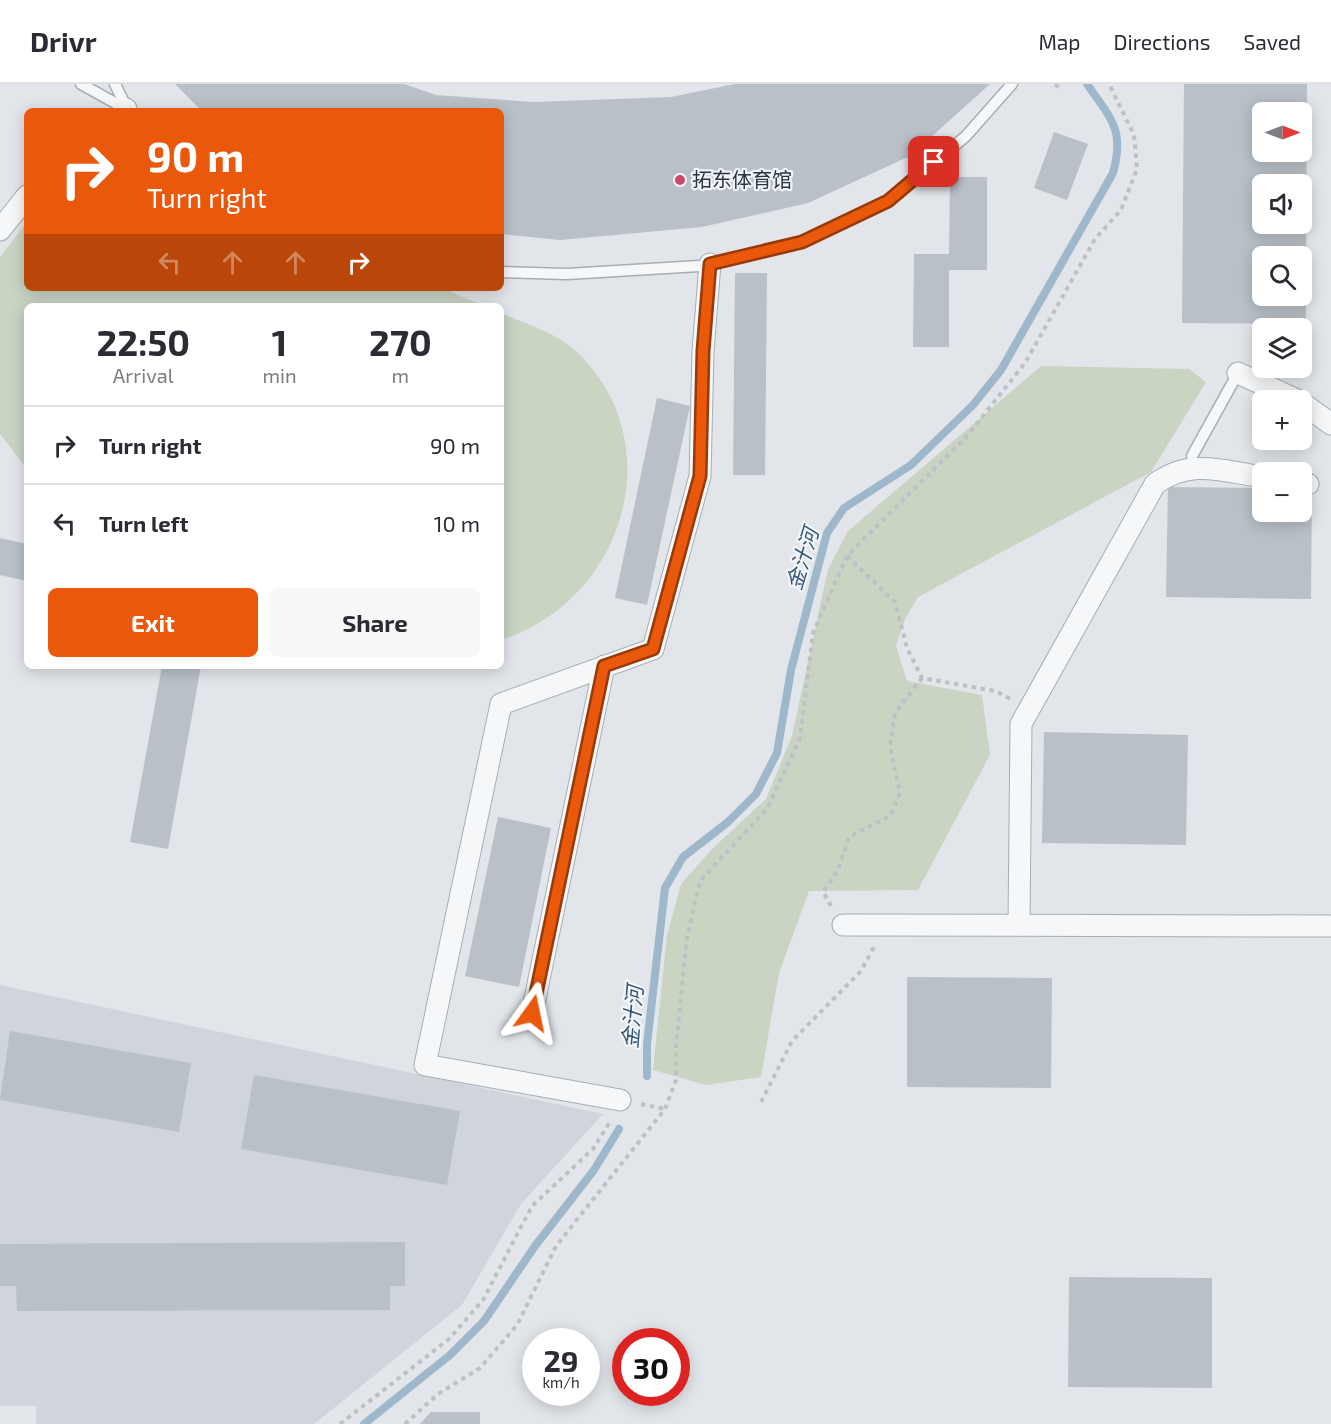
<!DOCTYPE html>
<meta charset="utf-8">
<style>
body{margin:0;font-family:"Exo 2","Noto Sans SC",sans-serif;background:#f7f7f7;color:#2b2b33;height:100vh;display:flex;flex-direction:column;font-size:22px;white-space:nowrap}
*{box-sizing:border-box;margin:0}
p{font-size:20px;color:#7c7c81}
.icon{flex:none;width:33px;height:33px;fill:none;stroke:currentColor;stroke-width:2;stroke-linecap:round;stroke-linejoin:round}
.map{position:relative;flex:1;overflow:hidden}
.side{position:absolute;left:24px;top:219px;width:480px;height:366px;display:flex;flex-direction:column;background:#fff;border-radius:9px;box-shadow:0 3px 15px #0003}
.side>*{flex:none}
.hud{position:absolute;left:24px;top:24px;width:480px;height:183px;border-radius:9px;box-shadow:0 3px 15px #0003;background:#ea580c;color:#fff;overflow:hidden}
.needle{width:39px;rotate:90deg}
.tools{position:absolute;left:1252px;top:18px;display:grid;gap:12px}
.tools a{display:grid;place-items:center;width:60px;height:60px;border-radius:9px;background:#fff;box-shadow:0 3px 15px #0003;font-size:30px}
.speed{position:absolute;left:522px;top:1244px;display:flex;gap:12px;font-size:30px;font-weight:700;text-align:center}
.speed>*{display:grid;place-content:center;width:78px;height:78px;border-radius:50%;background:#fff;box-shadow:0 3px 15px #0003;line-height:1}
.speed small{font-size:15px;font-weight:400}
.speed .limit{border:9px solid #d22;background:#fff;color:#111}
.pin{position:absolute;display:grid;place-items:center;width:51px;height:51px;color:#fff;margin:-26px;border-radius:12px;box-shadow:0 3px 9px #0006}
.me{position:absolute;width:66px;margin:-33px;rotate:12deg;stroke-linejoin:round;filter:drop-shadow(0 0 4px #0008)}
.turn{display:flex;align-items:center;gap:21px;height:126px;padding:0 24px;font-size:27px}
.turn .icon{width:78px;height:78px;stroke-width:2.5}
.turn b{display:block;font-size:42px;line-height:51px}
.lanes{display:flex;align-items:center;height:57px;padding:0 24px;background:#0003;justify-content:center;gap:30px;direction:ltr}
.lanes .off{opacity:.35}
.eta{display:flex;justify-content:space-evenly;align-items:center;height:102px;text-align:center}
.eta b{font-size:36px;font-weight:700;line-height:42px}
.primary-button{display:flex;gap:12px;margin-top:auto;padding:12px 24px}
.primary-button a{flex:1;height:69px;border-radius:9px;background:#ea580c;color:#fff;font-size:24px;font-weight:700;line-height:69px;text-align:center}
.primary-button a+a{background:#f7f7f7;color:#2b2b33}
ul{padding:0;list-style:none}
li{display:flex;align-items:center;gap:18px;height:78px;padding:0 24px;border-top:2px solid #e1e1e2}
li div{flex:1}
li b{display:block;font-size:22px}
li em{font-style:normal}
header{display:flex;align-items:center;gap:36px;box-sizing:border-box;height:84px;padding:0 30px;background:#fff;border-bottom:2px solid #e1e1e2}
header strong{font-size:28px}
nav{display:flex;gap:33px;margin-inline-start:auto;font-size:21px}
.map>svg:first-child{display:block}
.built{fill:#d0d5dc}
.green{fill:#c9d4c3}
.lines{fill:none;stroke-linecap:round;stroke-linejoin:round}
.stream{stroke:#9eb7ca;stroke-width:8}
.building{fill:#b9c0c7;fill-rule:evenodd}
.service-casing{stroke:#a7adb4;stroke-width:13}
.minor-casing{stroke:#a7adb4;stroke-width:23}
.path{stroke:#bcc1c6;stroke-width:4;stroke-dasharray:4.5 4.5;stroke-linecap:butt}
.service{stroke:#f5f7f9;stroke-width:10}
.minor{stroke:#f5f7f9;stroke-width:21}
.route-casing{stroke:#983908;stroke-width:15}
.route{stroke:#ea580c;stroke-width:10}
.poi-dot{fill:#cd4968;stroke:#f2f5f8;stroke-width:2}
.labels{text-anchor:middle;stroke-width:4.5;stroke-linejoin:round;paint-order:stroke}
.poi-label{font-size:20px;fill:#2a3542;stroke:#f2f5f8;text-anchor:start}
.water-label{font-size:21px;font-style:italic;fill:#355776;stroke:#f2f5f8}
</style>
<header>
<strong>Drivr</strong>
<nav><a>Map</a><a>Directions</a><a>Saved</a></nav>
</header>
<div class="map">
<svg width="1331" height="1340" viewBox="0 0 1331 1340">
<rect width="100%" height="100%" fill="#e2e6ea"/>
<path class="built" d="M0 901 603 1030 521 1120 462 1221 314 1340H36V1322H0Z"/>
<g class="green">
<path d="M27 138V204H442L484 222H27V385L0 350V173Z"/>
<path d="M501 229C526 240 558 249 578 269 673 362 622 518 501 556Z"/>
<path d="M1041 282 1189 285 1206 298 1151 388 918 513 905 535 896 562 907 597 982 611 990 671 918 806 809 807 779 889 761 993 706 1001 653 986 667 851 681 800 712 765 766 715 792 652 828 485 848 447Z"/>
</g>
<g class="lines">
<g class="stream">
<path d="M647 992V960L665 804 683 773 728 738 756 710 777 669 791 586 827 449 844 424 911 381 973 321 1001 286 1113 89C1125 45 1111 35 1087 0"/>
<path d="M364 1340 450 1271 484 1237 535 1162 594 1086 619 1045"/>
</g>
</g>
<g class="building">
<path d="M175 0H404L436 11 534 18 671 13 735 0H990L910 72 808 119 702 143 560 156 501 150V27H202Z"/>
<path d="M1184 0H1307L1306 240 1182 239ZM1263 28H1302V68H1263ZM1263 100H1302V140H1263ZM1263 172H1302V212H1263Z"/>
<path d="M1054 48 1088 60 1067 116 1034 104Z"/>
<path d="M950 93H987V186H949V263H913L914 170H949Z"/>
<path d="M735 189H767L765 391H733Z"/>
<path d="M657 314 690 322 647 521 615 514Z"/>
<path d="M1168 403 1263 404V428H1302V404L1312 405 1311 515 1166 513Z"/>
<path d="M0 454 27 460V497L0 491Z"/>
<path d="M162 582H201L168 765 130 758Z"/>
<path d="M1044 648 1188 651 1186 761 1042 759Z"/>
<path d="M498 733 551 744 519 903 465 892Z"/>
<path d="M907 893 1052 894 1051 1004 907 1003Z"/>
<path d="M10 947 191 979 179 1048 0 1016Z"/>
<path d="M254 991 460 1027 447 1101 241 1065Z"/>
<path d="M405 1158V1202H390V1226L17 1227 16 1202H0V1160Z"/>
<path d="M1069 1193 1212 1194V1304L1068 1303Z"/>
<path d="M431 1328H480V1340H420Z"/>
</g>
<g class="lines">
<g class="service-casing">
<g id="service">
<path d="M81 0 126 25"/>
<path d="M115 0 128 27"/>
<path d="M501 188 567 190 699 182 802 158 888 118 966 52 1012 0"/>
<path d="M1192 372 1238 289"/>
</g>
</g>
<g class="minor-casing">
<g id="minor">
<path d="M123 27 126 25"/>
<path d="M0 146 27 112"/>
<path d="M1238 289 1297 316"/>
<path d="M1302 319 1331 340"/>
<path d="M1302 399 1308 400"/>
<path d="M843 841 1331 842"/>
<path d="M1019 841 1021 640 1155 400C1191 374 1222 387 1263 393"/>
<path d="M532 929 604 582"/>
<path d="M620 1016 425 981 501 620 653 565 700 392 703 267 710 180"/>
</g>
</g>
<g class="path">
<path d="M1055 0 1062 6"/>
<path d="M847 472 895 518 907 564 922 594 995 607 1011 615"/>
<path d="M831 822 823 808 838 786 849 753 890 732 900 709 890 663 895 629 922 594"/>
<path d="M761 1018 792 957 861 887 874 863"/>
<path d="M641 1020 665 1025"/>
<path d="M340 1340 449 1255 483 1216 532 1122 593 1065 611 1036"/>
<path d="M405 1340 438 1310 480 1284 517 1241 556 1162 665 1025 676 996V962L687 854 700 797 767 725 800 654 813 549 847 472 967 352 1025 279 1095 155 1121 126 1137 85 1134 51 1109 0"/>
</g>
<use href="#service" class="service"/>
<use href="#minor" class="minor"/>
</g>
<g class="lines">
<g class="route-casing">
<path id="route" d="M532 929 604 582 653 565 700 392 703 267 710 180 802 158 888 117 934 78"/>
</g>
<use href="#route" class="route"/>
</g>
<circle class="poi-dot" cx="680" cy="96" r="6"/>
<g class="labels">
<g class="poi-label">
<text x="692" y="103">拓东体育馆</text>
</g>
<g class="water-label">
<text transform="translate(803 475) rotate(-73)" y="7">金汁河</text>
<text transform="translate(633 933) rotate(-85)" y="7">金汁河</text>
</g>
</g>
</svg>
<div class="tools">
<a><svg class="needle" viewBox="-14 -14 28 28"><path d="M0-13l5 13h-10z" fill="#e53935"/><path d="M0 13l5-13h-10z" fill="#7c7c81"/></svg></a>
<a><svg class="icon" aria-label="sound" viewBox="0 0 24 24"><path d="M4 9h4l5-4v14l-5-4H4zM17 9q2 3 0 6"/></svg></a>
<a><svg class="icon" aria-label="search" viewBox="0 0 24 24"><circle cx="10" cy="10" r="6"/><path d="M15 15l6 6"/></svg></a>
<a><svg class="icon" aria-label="layers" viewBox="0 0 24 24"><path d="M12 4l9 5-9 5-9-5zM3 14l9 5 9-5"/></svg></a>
<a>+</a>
<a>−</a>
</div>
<div class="speed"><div>29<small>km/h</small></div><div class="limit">30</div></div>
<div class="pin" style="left:934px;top:78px;background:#d93025"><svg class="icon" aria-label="arrive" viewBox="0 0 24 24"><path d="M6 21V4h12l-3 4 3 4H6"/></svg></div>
<svg class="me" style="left:532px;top:929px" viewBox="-20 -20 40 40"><path d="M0-17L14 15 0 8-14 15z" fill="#ea580c" stroke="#fff" stroke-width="4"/></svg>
<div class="hud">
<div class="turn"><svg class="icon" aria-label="right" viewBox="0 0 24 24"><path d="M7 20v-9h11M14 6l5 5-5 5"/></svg><div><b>90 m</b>Turn right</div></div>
<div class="lanes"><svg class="icon off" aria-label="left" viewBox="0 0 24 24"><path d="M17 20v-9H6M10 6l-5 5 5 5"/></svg><svg class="icon off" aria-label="ahead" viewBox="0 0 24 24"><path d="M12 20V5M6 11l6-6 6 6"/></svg><svg class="icon off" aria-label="ahead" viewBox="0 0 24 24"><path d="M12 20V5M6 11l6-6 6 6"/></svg><svg class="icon" aria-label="right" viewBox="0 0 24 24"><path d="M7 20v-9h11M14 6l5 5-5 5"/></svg></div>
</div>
<section class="side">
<div class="eta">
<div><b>22:50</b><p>Arrival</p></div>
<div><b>1</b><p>min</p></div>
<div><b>270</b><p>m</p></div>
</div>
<ul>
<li><svg class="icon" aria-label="right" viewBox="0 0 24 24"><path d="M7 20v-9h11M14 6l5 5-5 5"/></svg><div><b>Turn right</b></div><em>90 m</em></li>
<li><svg class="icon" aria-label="left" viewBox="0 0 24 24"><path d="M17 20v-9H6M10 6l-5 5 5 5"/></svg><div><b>Turn left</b></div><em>10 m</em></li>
</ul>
<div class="primary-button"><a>Exit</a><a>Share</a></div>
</section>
</div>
